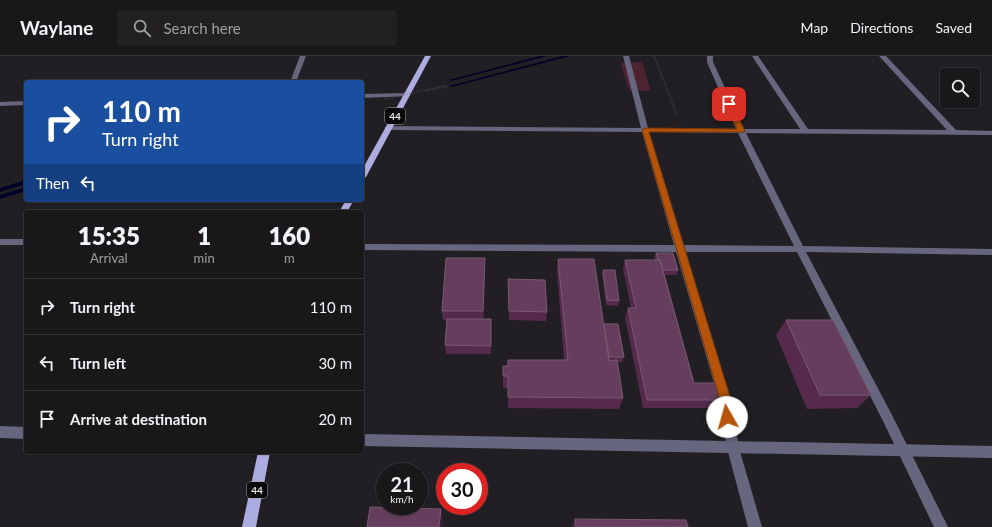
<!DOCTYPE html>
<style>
body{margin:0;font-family:Lato,sans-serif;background:#222023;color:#f1f3f6;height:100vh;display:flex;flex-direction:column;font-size:15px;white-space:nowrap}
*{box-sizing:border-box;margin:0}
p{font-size:13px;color:#9f9fa2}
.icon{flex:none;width:22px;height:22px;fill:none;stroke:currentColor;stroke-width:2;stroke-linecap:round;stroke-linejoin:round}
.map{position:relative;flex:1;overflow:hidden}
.side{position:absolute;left:24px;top:154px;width:340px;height:244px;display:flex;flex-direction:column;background:#19171a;border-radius:4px;box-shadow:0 1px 3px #0004,0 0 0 1px #373639}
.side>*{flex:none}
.top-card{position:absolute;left:24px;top:24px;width:340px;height:122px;border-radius:4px;box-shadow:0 1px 3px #0004,0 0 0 1px #373639;background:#1a4fa0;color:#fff;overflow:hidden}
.controls{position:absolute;left:940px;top:12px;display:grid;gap:8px}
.controls a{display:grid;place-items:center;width:40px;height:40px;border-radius:4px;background:#19171a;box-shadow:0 1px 3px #0004,0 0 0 1px #373639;font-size:20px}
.speed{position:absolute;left:376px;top:407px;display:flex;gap:8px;font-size:20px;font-weight:700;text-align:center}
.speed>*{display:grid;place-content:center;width:52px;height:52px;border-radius:50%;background:#19171a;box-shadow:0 1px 3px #0004,0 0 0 1px #373639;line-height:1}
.speed small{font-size:10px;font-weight:400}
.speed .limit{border:6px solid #d22;background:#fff;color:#111}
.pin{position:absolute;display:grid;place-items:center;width:34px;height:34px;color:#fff;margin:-17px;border-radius:8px;box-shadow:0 2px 6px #0006}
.me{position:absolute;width:44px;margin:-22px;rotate:353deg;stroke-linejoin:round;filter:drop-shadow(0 0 3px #0008)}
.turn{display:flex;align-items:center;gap:14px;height:84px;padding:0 12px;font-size:18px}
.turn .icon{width:52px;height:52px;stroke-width:2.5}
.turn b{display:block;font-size:28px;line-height:34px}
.then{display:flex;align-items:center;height:38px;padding:0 12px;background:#0003;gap:8px;font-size:15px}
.eta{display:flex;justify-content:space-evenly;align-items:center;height:68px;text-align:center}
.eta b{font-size:24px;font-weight:800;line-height:28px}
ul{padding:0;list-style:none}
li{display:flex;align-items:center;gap:12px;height:56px;padding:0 12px;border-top:1px solid #373639}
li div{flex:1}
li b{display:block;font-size:15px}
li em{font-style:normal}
header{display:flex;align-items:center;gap:24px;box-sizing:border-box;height:56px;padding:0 20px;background:#19171a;border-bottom:1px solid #373639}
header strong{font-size:19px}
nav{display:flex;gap:22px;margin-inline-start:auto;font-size:14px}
.search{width:280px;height:36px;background:#222023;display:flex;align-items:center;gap:10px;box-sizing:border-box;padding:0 14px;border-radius:4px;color:#9f9fa2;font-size:15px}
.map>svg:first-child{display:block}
.green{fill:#4e2331}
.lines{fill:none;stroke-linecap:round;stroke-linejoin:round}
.stream{fill:#000128;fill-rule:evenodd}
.path{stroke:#5f5e61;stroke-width:2;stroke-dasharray:0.5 2;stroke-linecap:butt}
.minor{fill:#66667f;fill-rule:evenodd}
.tertiary{fill:#66667f;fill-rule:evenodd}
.primary{fill:#adace0;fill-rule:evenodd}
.path-bridge{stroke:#5f5e61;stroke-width:2;stroke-dasharray:0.5 2;stroke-linecap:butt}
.wall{fill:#552a4c}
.shaded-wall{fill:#3a1d34}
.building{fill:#653e5d;stroke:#795972}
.route{fill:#b45309;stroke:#753606}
.labels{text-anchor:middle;stroke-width:4;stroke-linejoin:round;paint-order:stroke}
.shield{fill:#0b0a0b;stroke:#a5a4a6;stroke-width:1}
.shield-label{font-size:10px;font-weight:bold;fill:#e7e6e8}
</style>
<header>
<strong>Waylane</strong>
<div class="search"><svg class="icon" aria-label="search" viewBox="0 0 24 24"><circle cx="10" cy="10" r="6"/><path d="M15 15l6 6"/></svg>Search here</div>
<nav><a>Map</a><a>Directions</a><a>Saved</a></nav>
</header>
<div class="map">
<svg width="992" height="471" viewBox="0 0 992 471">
<rect width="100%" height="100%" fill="#211f23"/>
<path class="green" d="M642 6 651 35H629L621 7Z"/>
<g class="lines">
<g class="stream">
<path d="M540 0H547L451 25 449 24Z"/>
<path d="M563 0H570L451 31 449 30Z"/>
<path d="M26 124V128L0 136V132Z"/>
<path d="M26 131V135L0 143V139Z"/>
</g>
<g class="path">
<path d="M654 0 677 59"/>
<path d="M427 35 448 30 429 33"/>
</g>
<g class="minor">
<path d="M300 0H306L296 26H290Z"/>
<path d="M623 0H629L648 72 736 73 707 6V0H713V6L744 73H800L752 0H758L808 73 947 74 879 0H886L956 74 992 75V79L746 77 803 190 992 193V199L806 196 892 359 948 471H934L884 367 797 196H686L731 344 739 392 762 471H748L727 392 719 344 676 196 362 194V188L674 189 642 76 388 74 384 72 388 70 641 72ZM649 76 738 77 794 190 684 189Z"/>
<path d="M407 37 410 39 409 40 362 42V38Z"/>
<path d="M26 45V49L0 50V46Z"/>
<rect x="0" y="183" width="26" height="6"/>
<path d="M0 370 26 371V383L0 382Z"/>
</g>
<path class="tertiary" d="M362 378 992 390V402L362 390Z"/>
<g class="primary">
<path d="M425 0H431L366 121 362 124V114Z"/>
<path d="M346 144H354L347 156H339Z"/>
<path d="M258 396H270L256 471H242Z"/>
</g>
<path class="path-bridge" d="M385 43 429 33"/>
</g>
<g class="wall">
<path d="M656 197 678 214 677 219H665L694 327 720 344 715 352H643L625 261 628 252H631L623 213 625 204H655L654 202Z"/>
<path d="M485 202 484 263H491V298H446L445 289 447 264H443L442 255Z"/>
<path d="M558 203 604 268 624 301 622 306H617L623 342 619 353 508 352V332H503V310H507L508 304H564L557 215Z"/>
<path d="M603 214 619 245 618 250 606 249 602 219Z"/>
<path d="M508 223 547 256 546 265 509 264Z"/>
<path d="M786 264 871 339 857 352 807 353 776 279Z"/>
<path d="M575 463 688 471H572Z"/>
</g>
<g class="shaded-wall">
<path d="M485 202V211L484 264 483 255Z"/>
<path d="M441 453 443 461 442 471H439Z"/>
</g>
<g class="building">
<path d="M656 197H673L678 214H663L660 204H658Z"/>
<path d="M446 202H485L483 255H442Z"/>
<path d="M558 203H594L609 305 617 304 623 342 508 341V320H503V310H508V304H568Z"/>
<path d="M625 204H660L694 327H715L720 344H647L628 252H636Z"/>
<path d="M603 214H615L619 245 607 244Z"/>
<path d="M508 223 545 224 547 256 509 255Z"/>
<path d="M447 263H491V290L445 289Z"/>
<path d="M786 264H833L871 339H820Z"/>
<path d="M604 268H618L624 301H609Z"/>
<path d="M370 451 441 453 439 471H367Z"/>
<path d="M575 463 686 464 688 471H576Z"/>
</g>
<path class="route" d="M726 46 732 48 745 75 744 76H649L731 344 732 361 731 364 727 366 723 364 720 344 642 74 645 72 737 73 725 48Z"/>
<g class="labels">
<g class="shield">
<rect x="385" y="52" width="20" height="16" rx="3"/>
<rect x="247" y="426" width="20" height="16" rx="3"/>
</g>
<g class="shield-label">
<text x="395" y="64">44</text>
<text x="257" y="438">44</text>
</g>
</g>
</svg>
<div class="controls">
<a><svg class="icon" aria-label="search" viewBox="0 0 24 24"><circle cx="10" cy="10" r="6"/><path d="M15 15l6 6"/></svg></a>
</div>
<div class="speed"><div>21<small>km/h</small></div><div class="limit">30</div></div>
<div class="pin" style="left:729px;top:48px;background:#d93025"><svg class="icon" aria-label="arrive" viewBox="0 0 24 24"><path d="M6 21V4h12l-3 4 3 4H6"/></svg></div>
<svg class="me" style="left:727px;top:361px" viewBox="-20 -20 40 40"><circle r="19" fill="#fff"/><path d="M0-13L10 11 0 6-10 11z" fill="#b45309"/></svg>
<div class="top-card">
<div class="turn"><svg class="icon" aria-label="right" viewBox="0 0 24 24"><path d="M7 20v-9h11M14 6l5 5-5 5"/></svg><div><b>110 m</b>Turn right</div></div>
<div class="then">Then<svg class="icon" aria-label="left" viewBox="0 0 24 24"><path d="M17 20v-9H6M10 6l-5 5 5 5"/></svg></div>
</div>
<section class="side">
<div class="eta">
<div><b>15:35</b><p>Arrival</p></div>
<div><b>1</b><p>min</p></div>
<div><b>160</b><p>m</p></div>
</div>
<ul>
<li><svg class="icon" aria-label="right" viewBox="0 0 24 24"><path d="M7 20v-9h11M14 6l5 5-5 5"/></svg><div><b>Turn right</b></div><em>110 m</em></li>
<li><svg class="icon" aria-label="left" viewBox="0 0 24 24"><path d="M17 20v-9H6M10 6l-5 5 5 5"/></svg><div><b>Turn left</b></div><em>30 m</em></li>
<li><svg class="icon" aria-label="arrive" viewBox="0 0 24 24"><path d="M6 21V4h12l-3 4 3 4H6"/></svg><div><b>Arrive at destination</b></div><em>20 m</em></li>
</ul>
</section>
</div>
